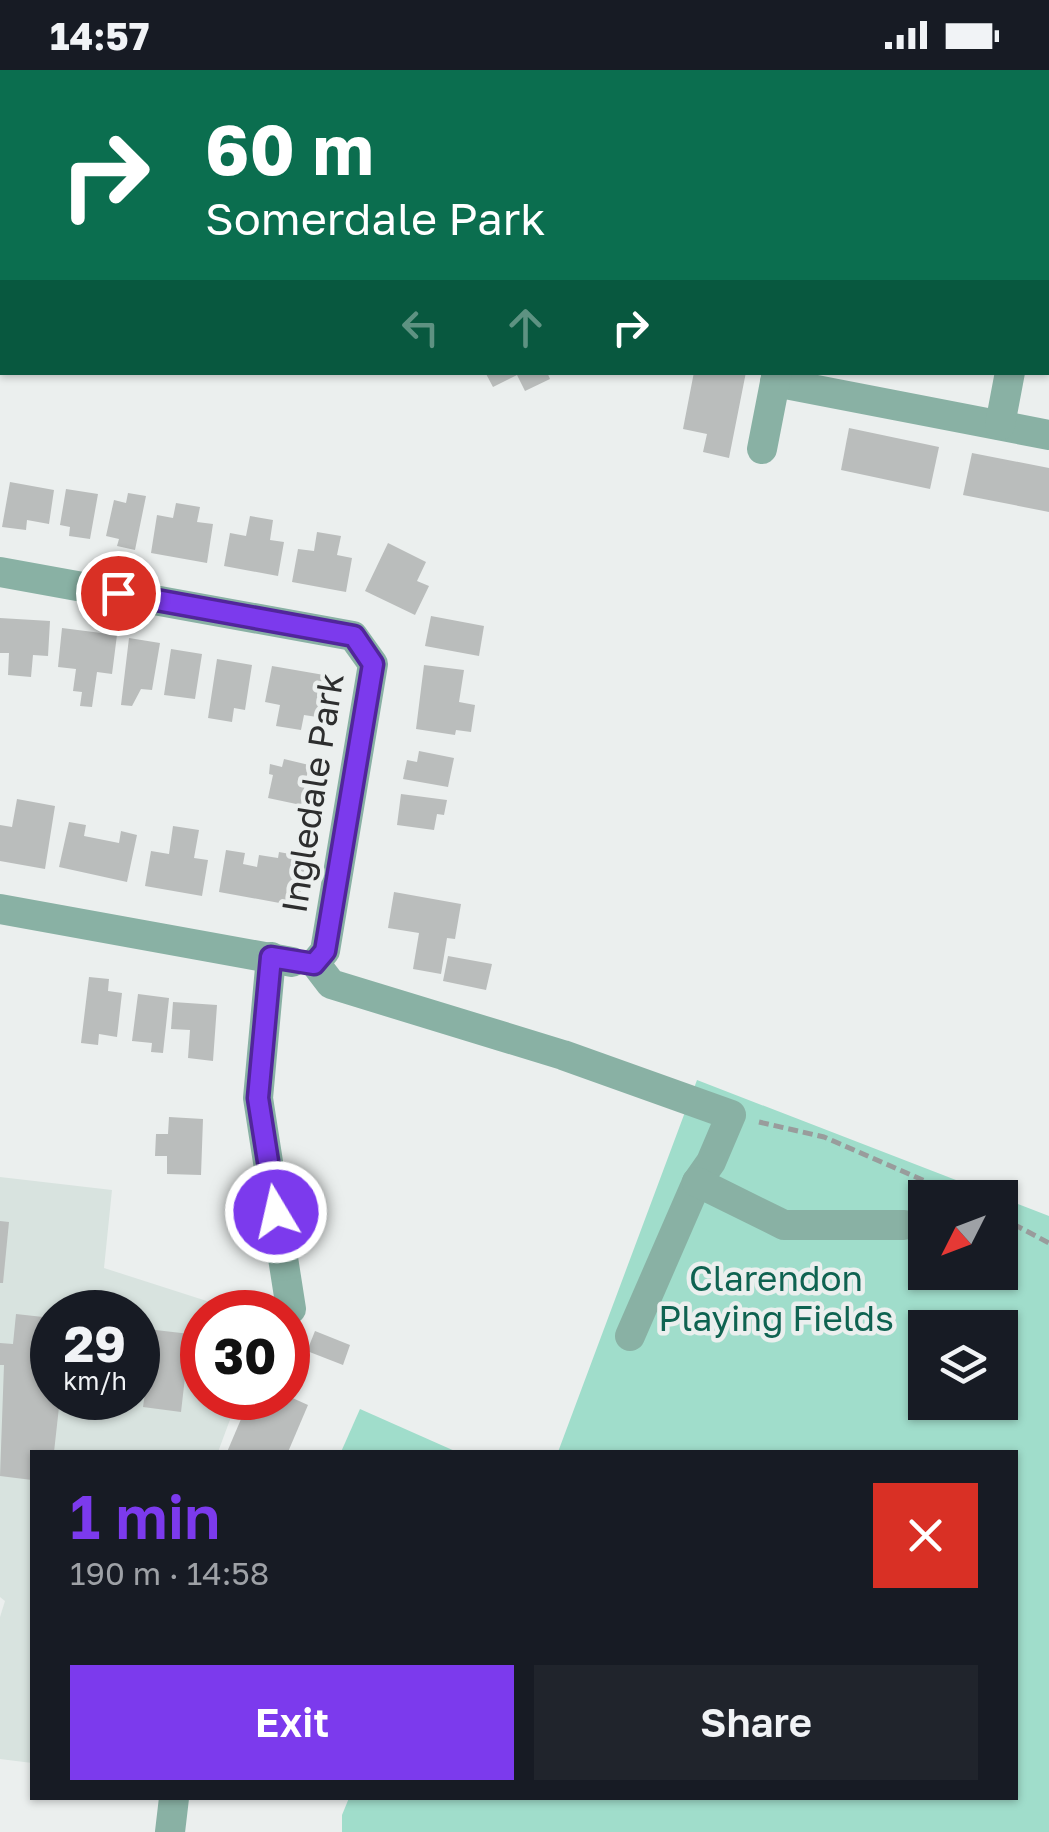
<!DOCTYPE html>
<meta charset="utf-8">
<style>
body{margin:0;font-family:"Golos Text",sans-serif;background:#20242c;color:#f1f3f6;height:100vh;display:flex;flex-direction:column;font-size:38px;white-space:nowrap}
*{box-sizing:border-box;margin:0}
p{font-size:32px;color:#9ea1a6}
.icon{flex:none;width:55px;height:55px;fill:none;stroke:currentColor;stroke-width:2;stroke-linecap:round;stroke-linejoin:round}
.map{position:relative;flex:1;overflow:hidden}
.details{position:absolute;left:30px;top:1380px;width:988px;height:350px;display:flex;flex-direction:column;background:#171b24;border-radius:0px;box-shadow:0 2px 8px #0004}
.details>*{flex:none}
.guide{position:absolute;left:0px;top:0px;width:1050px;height:305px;box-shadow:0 2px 8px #0004;background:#0b6e4f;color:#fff;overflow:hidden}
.needle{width:65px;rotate:228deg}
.tools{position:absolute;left:908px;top:1110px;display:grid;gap:20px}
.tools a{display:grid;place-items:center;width:110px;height:110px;border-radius:0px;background:#171b24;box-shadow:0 2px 8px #0004;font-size:50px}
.speed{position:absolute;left:30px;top:1220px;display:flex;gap:20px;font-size:50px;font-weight:700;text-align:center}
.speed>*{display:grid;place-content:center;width:130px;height:130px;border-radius:50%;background:#171b24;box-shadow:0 2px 8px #0004;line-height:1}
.speed small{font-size:25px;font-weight:400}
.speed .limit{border:15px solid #d22;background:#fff;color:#111}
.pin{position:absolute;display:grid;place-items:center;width:85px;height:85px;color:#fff;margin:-42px;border:5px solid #fff;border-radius:50%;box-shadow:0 2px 10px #0007}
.me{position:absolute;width:110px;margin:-55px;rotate:351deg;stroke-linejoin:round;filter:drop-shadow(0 0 8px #0008)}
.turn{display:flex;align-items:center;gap:35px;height:210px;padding:0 40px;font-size:45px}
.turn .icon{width:130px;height:130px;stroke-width:2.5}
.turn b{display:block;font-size:70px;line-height:85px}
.lanes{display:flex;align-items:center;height:95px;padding:0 40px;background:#0003;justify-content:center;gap:50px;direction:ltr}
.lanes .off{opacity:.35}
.round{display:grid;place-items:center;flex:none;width:105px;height:105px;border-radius:0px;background:#20242c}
.head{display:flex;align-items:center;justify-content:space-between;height:170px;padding:0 40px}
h1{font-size:60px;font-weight:600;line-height:75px;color:#7c3aed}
.primary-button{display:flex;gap:20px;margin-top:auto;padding:20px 40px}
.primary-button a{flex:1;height:115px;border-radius:0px;background:#7c3aed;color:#fff;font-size:40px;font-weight:600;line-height:115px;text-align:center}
.primary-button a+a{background:#20242c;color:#f1f3f6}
.status{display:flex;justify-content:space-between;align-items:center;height:70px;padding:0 50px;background:#171b24;direction:ltr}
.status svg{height:28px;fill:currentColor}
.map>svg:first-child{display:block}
.built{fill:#d8e3df;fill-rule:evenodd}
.green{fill:#a0ddcb;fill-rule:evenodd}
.building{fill:#babdbc}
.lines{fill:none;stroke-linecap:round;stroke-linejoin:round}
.path{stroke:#999c9c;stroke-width:5;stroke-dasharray:10 5;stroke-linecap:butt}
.minor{stroke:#89b1a4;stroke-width:30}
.route-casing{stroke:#51269a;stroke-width:25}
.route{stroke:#7c3aed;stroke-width:18}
.labels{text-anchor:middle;stroke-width:9;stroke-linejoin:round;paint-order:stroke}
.street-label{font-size:35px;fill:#2d2e2e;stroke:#ebefee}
.park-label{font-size:35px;fill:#0f6351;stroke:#ebefee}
</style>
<div class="status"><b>14:57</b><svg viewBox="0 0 49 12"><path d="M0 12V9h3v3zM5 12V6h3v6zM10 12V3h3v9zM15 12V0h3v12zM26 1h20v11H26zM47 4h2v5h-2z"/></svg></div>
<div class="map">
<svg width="1049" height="1762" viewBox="0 0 1049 1762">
<rect width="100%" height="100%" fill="#ebefee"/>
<path class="built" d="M0 1107 112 1120 104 1198 241 1242H202V1328H238L218 1382H32V1693L0 1689V1547L5 1531 0 1527ZM52 1242H138V1328H52Z"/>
<g class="green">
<path d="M697 1010 1049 1146V1762H342V1745L349 1728H1015V1382H558ZM925 1128H1000V1202H925ZM925 1258H1000V1332H925Z"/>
<path d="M360 1339 457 1382H341Z"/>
</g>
<g class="building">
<path d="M485 302H547L550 309 525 321 517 305 493 317Z"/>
<path d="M694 302H746L729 388 703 382 707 364 683 359Z"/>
<path d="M849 358 939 377 930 419 841 400Z"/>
<path d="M972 383 1049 398V442L963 425Z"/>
<path d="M10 412 54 420 49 454 27 450 26 460 2 457Z"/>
<path d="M66 419 98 424 90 469 69 466 70 457 60 455Z"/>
<path d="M128 423 146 426 135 480 117 476 119 469 106 466 114 430 126 433Z"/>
<path d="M176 433 200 437 197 452 213 454 207 493 151 483 157 445 173 448Z"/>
<path d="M250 446 273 450 270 470 284 472 278 506 224 496 230 463 246 466Z"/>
<path d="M317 462 341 466 337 485 352 488 346 522 292 512 298 479 314 481Z"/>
<path d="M388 473 426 492 417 511 429 516 415 545 365 521Z"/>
<path d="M431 546 484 556 479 586 425 576Z"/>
<path d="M0 548 50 551 48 586 33 585 31 607 8 605 9 583H0Z"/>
<path d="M62 558 117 565 112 604 97 602 92 637 80 636 82 622 73 621 76 599 58 597Z"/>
<path d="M129 568 160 573 152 620 141 619 132 636 121 635Z"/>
<path d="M171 579 202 584 195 629 164 625Z"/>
<path d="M217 589 252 595 245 640 234 638 232 652 208 648Z"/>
<path d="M424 595 464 600 459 632 475 635 471 662 456 660 455 665 416 659Z"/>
<path d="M272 596 324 605 317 647 304 645 301 660 276 656 280 635 265 632Z"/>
<path d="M419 681 454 688 448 717 403 709 407 690 417 692Z"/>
<path d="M284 689 309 695 301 735 268 728 273 705 269 704 270 694 282 697Z"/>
<path d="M401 724 447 730 444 745 437 744 434 760 397 755Z"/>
<path d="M17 729 55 736 45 799 0 791V755L12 757Z"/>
<path d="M69 752 86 755 84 766 119 773 121 761 137 765 127 812 59 797Z"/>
<path d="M173 756 199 760 194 788 208 790 202 826 145 816 151 781 169 784Z"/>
<path d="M226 780 245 783 243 794 257 797 259 785 278 788 279 782 306 787 300 826 287 823 285 834 219 822Z"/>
<path d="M394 822 461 834 455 869 447 868 441 904 413 899 419 863 388 858Z"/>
<path d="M448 886 492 894 486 920 443 911Z"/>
<path d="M89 907 109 909 108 921 122 923 117 967 99 964 98 975 81 973Z"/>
<path d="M138 924 169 928 163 983 151 982 152 973 132 971Z"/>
<path d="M173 932 217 935 213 991 188 988 190 960 171 959Z"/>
<path d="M169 1047 203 1049 201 1105 167 1104V1086H155L156 1064H168Z"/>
<path d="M0 1151 9 1152 3 1213H0Z"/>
<path d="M16 1244 52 1248V1301L44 1300 43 1312 52 1313V1328H60L54 1382H32V1410L0 1406 4 1295H0V1273L13 1274Z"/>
<path d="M138 1258 190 1264 181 1342 143 1337 148 1302 138 1301Z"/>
<path d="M315 1261 350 1275 343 1295 307 1281Z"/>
<path d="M250 1328 288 1326 308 1335 288 1382H227Z"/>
</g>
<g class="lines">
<g class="path">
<path d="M759 1052 824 1067 964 1128"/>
<path d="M1000 1147 1049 1173"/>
</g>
<g class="minor">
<path d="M193 2 194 0"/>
<path d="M531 2V0"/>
<path d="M835 2 836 0"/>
<path d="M0 109H2"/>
<path d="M1048 110 1049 102"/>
<path d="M775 312 1049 365"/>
<path d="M1000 355 1010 302"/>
<path d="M762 379 777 302"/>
<path d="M0 502 353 566 373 594 325 881 315 893"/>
<path d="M0 839 292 892"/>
<path d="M271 887 258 1028 291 1239"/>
<path d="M315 893 331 914 563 985 731 1045 711 1092 697 1112 630 1266"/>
<path d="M697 1112 784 1155H904"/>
<path d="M170 1762 174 1728"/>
</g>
</g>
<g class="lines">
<g class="route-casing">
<path id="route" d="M118 523 354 566 373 594 325 881 314 894 271 887 258 1028 276 1142"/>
</g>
<use href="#route" class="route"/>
</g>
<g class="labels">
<g class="street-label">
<text transform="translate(313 723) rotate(-81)" y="12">Ingledale Park</text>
</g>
<g class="park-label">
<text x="776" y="1221">Clarendon<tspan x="776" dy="40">Playing Fields</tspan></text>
</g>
</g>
</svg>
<div class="tools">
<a><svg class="needle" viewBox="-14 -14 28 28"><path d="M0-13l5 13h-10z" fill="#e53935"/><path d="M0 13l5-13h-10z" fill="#9ea1a6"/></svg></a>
<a><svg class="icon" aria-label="layers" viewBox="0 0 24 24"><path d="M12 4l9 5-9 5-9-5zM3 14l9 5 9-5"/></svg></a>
</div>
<div class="speed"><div>29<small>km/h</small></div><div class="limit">30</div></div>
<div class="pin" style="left:118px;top:523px;background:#d93025"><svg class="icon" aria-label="arrive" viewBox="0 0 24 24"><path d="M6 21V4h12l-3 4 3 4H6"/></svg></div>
<svg class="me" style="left:276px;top:1142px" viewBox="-20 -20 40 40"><circle r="17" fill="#7c3aed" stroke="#fff" stroke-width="3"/><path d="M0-11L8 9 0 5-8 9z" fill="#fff"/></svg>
<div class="guide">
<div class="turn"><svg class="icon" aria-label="right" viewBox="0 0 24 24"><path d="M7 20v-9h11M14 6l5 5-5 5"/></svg><div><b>60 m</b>Somerdale Park</div></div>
<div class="lanes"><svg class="icon off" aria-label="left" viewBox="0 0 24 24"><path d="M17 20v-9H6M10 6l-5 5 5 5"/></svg><svg class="icon off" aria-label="ahead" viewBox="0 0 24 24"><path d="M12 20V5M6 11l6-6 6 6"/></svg><svg class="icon" aria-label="right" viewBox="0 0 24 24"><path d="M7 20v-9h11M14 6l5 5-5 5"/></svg></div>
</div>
<section class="details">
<div class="head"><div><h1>1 min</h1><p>190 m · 14:58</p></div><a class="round" style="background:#d93025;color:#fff"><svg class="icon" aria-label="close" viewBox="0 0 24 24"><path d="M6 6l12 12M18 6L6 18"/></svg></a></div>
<div class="primary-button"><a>Exit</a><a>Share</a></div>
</section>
</div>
